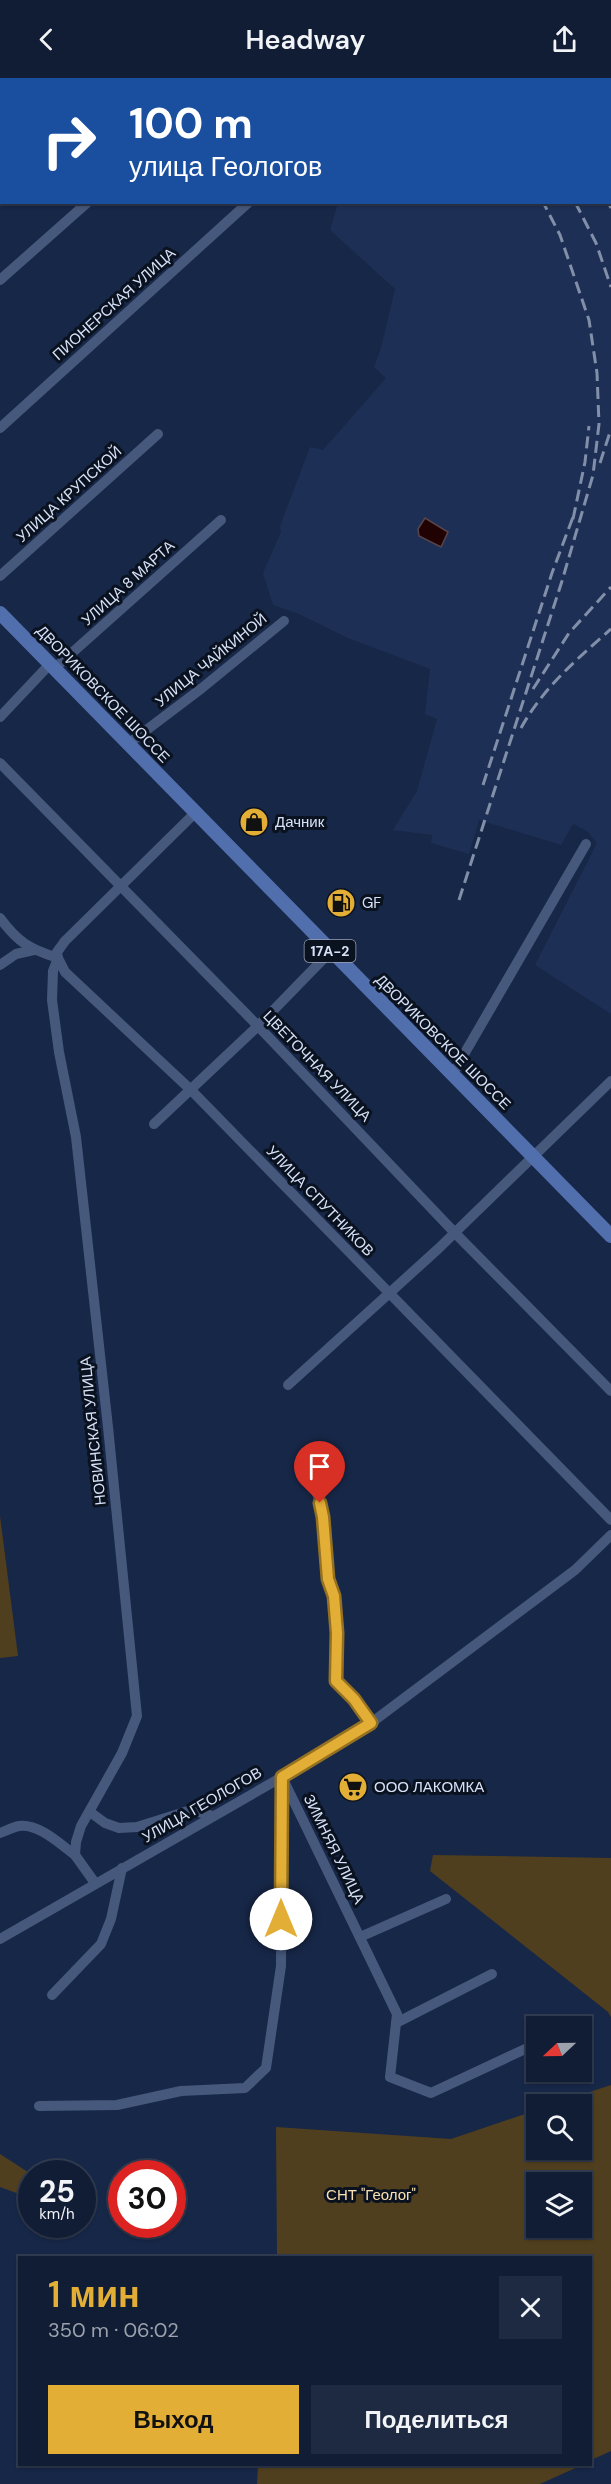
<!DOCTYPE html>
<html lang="ru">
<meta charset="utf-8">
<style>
body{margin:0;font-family:"DM Sans",sans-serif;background:#1e2a41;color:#f1f3f6;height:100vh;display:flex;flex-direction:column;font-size:22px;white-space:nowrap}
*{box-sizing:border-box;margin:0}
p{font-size:20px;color:#9ca2ad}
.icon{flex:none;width:33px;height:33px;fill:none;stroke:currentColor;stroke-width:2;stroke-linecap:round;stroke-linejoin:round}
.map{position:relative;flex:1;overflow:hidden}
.drawer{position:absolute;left:18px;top:2178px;width:574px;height:210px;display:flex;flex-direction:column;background:#111d35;border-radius:0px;box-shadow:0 2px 4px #0004,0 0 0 2px #303b50}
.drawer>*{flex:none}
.hud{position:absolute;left:0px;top:0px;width:612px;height:126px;box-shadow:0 2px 4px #0004,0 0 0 2px #303b50;background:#1a4fa0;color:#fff;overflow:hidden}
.needle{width:39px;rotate:248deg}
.tools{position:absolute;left:526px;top:1938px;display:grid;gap:12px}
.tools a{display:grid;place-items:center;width:66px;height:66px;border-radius:0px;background:#111d35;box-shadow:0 2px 4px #0004,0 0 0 2px #303b50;font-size:30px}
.speed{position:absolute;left:18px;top:2082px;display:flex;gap:12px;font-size:30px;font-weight:700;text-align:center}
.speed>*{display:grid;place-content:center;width:78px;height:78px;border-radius:50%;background:#111d35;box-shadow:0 2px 4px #0004,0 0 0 2px #303b50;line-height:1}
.speed small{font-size:15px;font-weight:400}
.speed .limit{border:9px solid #d22;background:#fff;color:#111}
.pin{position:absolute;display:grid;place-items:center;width:51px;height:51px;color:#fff;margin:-62px -26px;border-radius:50% 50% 50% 0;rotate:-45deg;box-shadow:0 0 6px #0007}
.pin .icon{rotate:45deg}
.me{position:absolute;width:66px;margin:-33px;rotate:0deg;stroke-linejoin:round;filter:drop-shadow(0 0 4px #0008)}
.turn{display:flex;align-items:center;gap:21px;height:126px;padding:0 30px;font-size:27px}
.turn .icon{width:78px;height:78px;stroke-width:2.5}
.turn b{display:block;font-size:42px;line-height:51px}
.round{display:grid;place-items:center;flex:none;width:63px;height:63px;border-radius:0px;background:#1e2a41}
.headline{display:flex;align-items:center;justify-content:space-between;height:102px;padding:0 30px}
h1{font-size:36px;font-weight:600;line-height:45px;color:#e3ae35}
.primary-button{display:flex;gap:12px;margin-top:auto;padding:12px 30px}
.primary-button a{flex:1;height:69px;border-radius:0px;background:#e3ae35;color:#111;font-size:24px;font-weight:600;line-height:69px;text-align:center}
.primary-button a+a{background:#1e2a41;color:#f1f3f6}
header{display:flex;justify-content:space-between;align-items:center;height:78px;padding:0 30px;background:#111d35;font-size:27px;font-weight:600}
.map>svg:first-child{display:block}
.built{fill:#1d2f55}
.green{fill:#503f1e;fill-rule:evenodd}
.water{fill:#210203;stroke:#58454c;stroke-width:1.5}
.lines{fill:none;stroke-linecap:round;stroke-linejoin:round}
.minor{stroke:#46587c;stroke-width:10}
.major{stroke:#516fad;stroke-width:14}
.rail{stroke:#828fa9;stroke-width:3;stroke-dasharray:12 6;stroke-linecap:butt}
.route-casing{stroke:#947122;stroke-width:15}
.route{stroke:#e3ae35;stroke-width:10}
.labels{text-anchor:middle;stroke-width:6;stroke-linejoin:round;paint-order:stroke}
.shield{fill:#0a111f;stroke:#9aa3b7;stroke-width:1.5}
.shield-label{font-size:14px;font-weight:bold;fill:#d7e2f8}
.street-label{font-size:15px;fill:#d7e2f8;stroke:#0a111f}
.poi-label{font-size:15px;fill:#d7e2f8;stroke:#0a111f;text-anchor:start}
.park-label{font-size:15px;fill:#fae1b1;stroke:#0a111f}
</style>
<header><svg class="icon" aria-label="back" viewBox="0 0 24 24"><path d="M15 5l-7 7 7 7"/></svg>Headway<svg class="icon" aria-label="share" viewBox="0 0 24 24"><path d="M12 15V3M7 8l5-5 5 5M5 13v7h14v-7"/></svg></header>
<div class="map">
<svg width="611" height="2406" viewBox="0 0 611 2406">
<rect width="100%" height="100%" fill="#172747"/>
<path class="built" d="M405 0H611V936L535 887 597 765 587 753 573 746 561 767 479 742 469 776 431 765 432 757 393 752 417 713 437 641 425 636 430 591 348 560 299 536 273 527 263 495 281 454 280 448 310 369 323 372 386 300 374 289 381 270 395 211 330 152 338 125 610 124V2Z"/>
<g class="green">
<path d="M0 1438 18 1578 0 1580Z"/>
<path d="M433 1777 611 1780V1939L608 1934 430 1793Z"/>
<path d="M611 2007V2373L591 2382V2180L277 2179 276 2049 451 2061 537 2032V2072H582V2026H553ZM582 2104V2150H537V2104Z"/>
<path d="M0 2076 31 2096V2127L19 2116 0 2109Z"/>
<path d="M258 2387V2386L582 2387 540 2406H257Z"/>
</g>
<path class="water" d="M425 440 448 454 441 469 419 458 418 451Z"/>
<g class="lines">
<g class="minor">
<path d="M76 2 78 0"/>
<path d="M227 2 229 0"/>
<path d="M340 2 341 0"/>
<path d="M0 68 2 66"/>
<path d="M0 202 88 124"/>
<path d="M0 350 249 124"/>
<path d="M0 498 158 356"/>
<path d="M55 590 221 442"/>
<path d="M0 639 50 586"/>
<path d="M128 666 202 610 284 543"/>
<path d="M0 685 258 948 455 1155 611 1313"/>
<path d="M0 840C18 864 29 871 58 880L65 894 191 1012 611 1442"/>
<path d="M0 887 16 876 34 872"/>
<path d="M452 997 586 766"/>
<path d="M154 1046 258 948 331 873"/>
<path d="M288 1307 438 1171 611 1003"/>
<path d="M313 1399 323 1439 328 1501 334 1518 337 1555 336 1603 342 1607 371 1645"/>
<path d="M90 1734 105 1745 119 1750 137 1749 191 1732 213 1738"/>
<path d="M0 1755C6 1753 13 1749 19 1748 38 1745 60 1766 75 1777"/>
<path d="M95 1805 75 1777 76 1764 81 1748 122 1675 137 1638 108 1349 76 1059 59 974 52 922 53 893 58 880 57 874 65 863 195 735"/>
<path d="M360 1859 446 1821"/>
<path d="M0 1861 315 1680 371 1645 575 1492 611 1457"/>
<path d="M52 1917 101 1866 111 1841 122 1790"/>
<path d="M396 1945 492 1896"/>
<path d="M39 2028 117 2027 181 2013 245 2010 266 1990 281 1888 282 1699 397 1936 390 1999 431 2015 536 1966"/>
</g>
<path class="major" d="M0 535 611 1158"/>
<g class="rail">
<path d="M438 0 441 2"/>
<path d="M610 69 611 70"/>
<path d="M575 124 596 165 611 209"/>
<path d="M608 124 611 130"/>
<path d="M600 385 611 351"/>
<path d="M573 441 585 384 589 348"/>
<path d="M533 611 569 555 611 509"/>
<path d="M521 650C543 610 577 581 611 551"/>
<path d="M483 707 552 495 573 439"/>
<path d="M459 822 562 503 593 397 599 346 597 295 589 242 560 157 543 124"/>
</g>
</g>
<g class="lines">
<g class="route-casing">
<path id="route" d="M281 1841 282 1699 371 1645 354 1621 336 1603 337 1555 334 1518 328 1501 323 1439 320 1425"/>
</g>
<use href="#route" class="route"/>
</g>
<defs>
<g id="shop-disc" transform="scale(1.5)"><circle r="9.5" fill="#e3ae35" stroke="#0a111f"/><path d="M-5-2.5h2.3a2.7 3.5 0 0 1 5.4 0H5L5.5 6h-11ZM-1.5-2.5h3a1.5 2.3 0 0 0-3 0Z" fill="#111"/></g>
<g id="fuel-disc" transform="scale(1.5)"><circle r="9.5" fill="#e3ae35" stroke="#0a111f"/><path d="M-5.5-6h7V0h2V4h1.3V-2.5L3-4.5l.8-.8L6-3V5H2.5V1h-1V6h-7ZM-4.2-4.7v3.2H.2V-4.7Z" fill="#111"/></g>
<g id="supermarket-disc" transform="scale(1.5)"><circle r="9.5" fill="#e3ae35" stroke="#0a111f"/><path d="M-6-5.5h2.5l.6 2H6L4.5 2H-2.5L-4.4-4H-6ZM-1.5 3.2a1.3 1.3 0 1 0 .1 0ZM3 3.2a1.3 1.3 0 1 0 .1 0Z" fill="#111"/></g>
</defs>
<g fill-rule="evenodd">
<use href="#shop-disc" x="254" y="744"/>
<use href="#fuel-disc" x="341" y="825"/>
<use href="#supermarket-disc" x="353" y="1709"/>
</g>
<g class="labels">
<rect class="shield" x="304.5" y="862" width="51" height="22" rx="4.5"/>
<g class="shield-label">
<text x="330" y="878">17А-2</text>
</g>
<g class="street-label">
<text transform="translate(114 226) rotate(-42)" y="5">ПИОНЕРСКАЯ УЛИЦА</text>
<text transform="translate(69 416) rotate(-42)" y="5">УЛИЦА КРУПСКОЙ</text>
<text transform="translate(128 505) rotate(-42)" y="5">УЛИЦА 8 МАРТА</text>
<text transform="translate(211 582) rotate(-39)" y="5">УЛИЦА ЧАЙКИНОЙ</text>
<text transform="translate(103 616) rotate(46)" y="5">ДВОРИКОВСКОЕ ШОССЕ</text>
<text transform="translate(443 964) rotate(45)" y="5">ДВОРИКОВСКОЕ ШОССЕ</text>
<text transform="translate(317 988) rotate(46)" y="5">ЦВЕТОЧНАЯ УЛИЦА</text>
<text transform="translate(320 1123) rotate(46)" y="5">УЛИЦА СПУТНИКОВ</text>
<text transform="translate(93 1353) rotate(-96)" y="5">НОВИНСКАЯ УЛИЦА</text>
<text transform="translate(202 1727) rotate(-30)" y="5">УЛИЦА ГЕОЛОГОВ</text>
<text transform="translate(334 1771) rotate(64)" y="5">ЗИМНЯЯ УЛИЦА</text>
</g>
<g class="poi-label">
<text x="275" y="749">Дачник</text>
<text x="362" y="830">GF</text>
<text x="374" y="1714">ООО ЛАКОМКА</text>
</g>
<g class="park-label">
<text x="371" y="2122">СНТ "Геолог"</text>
</g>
</g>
</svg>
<div class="tools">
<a><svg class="needle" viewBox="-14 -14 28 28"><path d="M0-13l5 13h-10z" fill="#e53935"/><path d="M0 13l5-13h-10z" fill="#9ca2ad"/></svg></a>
<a><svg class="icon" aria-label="search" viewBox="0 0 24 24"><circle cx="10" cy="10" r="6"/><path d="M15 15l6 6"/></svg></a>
<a><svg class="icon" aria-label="layers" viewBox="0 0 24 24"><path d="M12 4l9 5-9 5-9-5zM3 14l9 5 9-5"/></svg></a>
</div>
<div class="speed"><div>25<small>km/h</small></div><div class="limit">30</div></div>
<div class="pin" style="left:320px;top:1425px;background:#d93025"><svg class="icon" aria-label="arrive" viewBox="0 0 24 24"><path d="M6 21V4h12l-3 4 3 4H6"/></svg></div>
<svg class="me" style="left:281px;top:1841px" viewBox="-20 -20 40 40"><circle r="19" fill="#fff"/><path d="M0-13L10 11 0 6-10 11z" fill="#e3ae35"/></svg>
<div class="hud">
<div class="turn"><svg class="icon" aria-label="right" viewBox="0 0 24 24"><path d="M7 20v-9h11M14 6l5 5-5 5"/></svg><div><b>100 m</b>улица Геологов</div></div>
</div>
<section class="drawer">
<div class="headline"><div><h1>1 мин</h1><p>350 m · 06:02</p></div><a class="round"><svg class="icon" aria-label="close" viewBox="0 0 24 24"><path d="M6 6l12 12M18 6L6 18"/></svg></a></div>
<div class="primary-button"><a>Выход</a><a>Поделиться</a></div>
</section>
</div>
